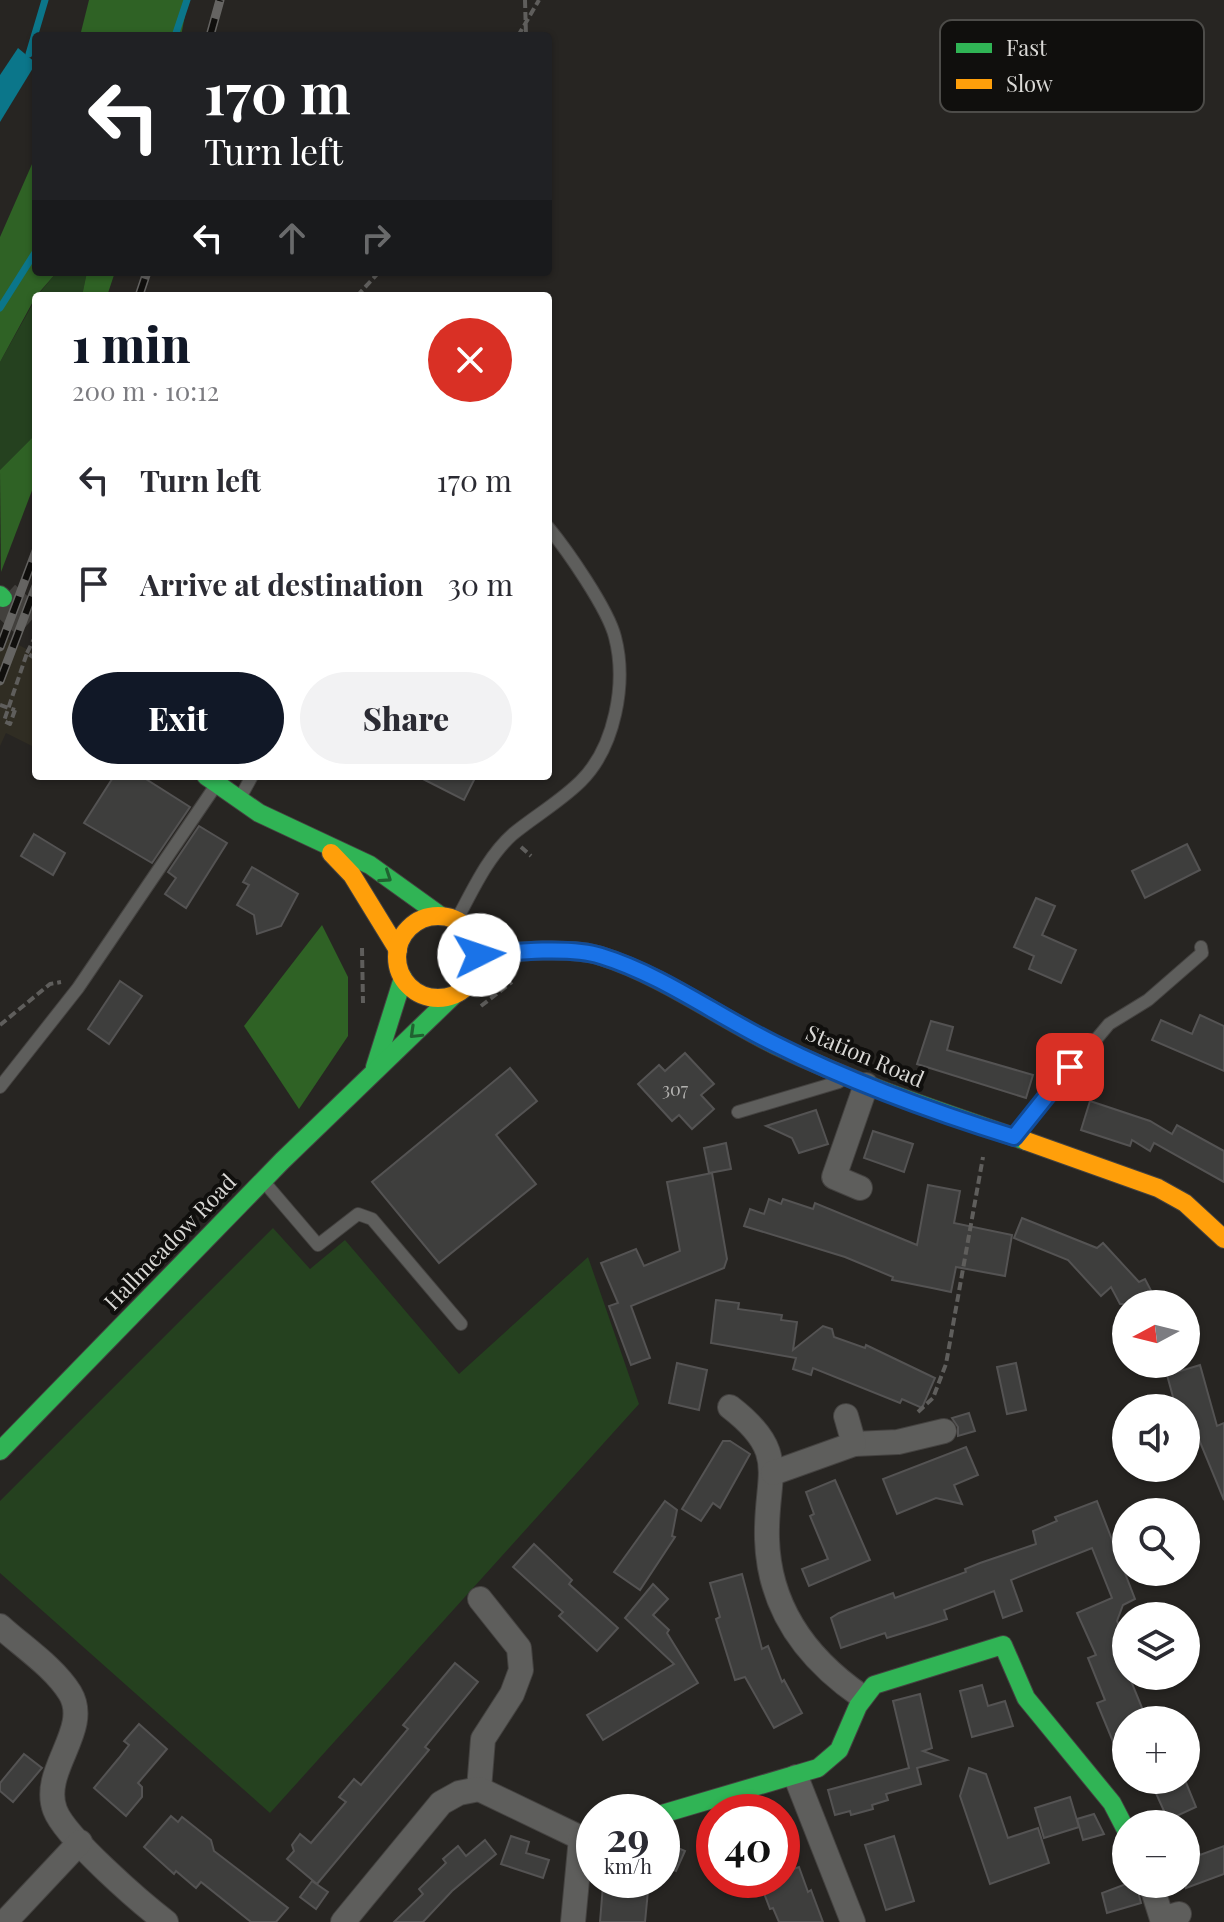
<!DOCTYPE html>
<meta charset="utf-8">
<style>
body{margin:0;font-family:"Playfair Display",serif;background:#f2f2f3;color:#2b2b33;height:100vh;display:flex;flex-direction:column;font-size:30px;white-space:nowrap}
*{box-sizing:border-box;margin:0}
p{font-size:26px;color:#7c7c81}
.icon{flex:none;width:44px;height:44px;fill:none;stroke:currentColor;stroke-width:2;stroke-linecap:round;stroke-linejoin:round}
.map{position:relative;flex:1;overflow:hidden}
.details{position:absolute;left:32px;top:292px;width:520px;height:488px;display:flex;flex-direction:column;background:#fff;border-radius:8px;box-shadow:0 2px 6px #0004}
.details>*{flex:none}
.top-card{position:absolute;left:32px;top:32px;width:520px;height:244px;border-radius:8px;box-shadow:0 2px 6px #0004;background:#202124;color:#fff;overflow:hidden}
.needle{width:52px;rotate:263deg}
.fabs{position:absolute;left:1112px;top:1290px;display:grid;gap:16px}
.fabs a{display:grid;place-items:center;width:88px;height:88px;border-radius:50%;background:#fff;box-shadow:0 2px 6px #0004;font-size:40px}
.speed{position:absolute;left:576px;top:1794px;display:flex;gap:16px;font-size:40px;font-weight:700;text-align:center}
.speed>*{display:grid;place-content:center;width:104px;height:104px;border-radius:50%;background:#fff;box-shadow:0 2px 6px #0004;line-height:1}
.speed small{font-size:20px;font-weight:400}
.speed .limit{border:12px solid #d22;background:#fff;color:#111}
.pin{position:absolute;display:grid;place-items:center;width:68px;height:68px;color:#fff;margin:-34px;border-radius:16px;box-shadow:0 4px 12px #0006}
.me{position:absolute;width:88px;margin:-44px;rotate:86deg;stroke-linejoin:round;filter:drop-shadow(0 0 6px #0008)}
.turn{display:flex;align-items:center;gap:28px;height:168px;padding:0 40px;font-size:36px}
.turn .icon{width:104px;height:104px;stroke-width:2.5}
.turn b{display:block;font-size:56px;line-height:68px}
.lanes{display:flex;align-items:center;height:76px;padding:0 40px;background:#0003;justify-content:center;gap:40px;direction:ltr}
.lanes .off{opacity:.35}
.round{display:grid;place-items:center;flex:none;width:84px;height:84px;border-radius:42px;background:#f2f2f3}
.overview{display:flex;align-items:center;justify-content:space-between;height:136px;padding:0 40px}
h1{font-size:48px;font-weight:800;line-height:60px;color:#111827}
.primary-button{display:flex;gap:16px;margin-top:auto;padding:16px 40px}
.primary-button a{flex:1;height:92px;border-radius:48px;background:#111827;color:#fff;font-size:32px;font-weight:800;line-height:92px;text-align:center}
.primary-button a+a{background:#f2f2f3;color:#2b2b33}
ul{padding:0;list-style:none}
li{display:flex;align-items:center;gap:24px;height:104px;padding:0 40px}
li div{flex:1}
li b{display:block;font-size:30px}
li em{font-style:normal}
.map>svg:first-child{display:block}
.built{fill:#302d23}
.green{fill:#25411f}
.forest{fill:#2f6225}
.water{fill:#0b768a}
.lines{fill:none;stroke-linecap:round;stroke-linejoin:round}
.stream{stroke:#0b768a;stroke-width:7}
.building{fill:#3e3e3d;stroke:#545353;stroke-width:2}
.secondary-tunnel{stroke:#42403d;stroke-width:36;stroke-dasharray:36 18;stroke-linecap:butt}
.lane-casing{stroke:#444240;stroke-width:14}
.street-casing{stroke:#444240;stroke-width:26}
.fast-casing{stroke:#444240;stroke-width:20}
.slow-casing{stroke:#444240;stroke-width:20}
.path{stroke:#5f5e5c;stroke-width:4;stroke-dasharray:8 4;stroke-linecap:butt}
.lane{stroke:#5e5e5c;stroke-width:12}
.street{stroke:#5e5e5c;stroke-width:24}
.fast{stroke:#30b455;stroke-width:18}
.slow{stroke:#ff9f0a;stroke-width:18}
.rail-casing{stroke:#656462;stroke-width:9}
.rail{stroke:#100f0d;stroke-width:6;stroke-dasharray:18;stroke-linecap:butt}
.path-bridge{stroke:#5f5e5c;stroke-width:4;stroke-dasharray:8 4;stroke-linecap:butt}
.oneway{stroke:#206231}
.route-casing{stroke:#114b97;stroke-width:20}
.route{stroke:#1a73e8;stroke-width:14}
.labels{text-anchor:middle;stroke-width:8;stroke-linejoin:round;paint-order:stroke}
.number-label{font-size:18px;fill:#b3b2b0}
.street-label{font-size:22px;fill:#dad9d6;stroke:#100f0d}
.key{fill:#100f0d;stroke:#4d4c49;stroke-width:2}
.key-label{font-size:22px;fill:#dad9d6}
</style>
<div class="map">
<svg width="1224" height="1922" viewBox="0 0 1224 1922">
<rect width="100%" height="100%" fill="#272522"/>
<path class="built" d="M0 635 36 654V748L6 733 0 746Z"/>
<g class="green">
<path d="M57 272H87L82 296H37Z"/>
<path d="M36 298V434L0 470V362Z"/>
<path d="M273 1228 310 1269 345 1240 459 1374 588 1257 639 1404 270 1813 0 1573V1501Z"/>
</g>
<g class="forest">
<path d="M89 0H188L181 36H80Z"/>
<path d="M36 155V272H57L36 296 0 362V237Z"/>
<path d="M87 272H115L107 296H82Z"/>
<path d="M36 434V480L1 572 0 470Z"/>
<path d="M322 925 348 977V1036L299 1109 244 1026Z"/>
</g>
<path class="water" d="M18 48 36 63 0 122V75Z"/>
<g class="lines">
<g class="stream">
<path d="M175 36 187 0"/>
<path d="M29 54 45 0"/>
<path d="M0 308 36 251"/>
</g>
</g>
<g class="building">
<path d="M114 776H141L190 807 152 863 84 823Z"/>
<path d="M417 776H476L464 800Z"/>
<path d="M199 826 227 843 186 908 165 894 176 878 168 872Z"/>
<path d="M34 834 65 853 53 875 21 856Z"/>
<path d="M1187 844 1200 870 1145 898 1132 871Z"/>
<path d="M252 867 298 894 281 926 257 934 254 915 237 905 249 885 243 882Z"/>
<path d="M1036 898 1055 906 1042 935 1076 950 1061 983 1029 969 1034 956 1014 947Z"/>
<path d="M120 981 142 996 109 1044 88 1029Z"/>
<path d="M1200 1015 1224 1026V1071L1152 1040 1161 1020 1192 1034Z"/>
<path d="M931 1021 953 1027 947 1050 1033 1075 1026 1098 917 1064Z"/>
<path d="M685 1053 714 1084 701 1095 714 1109 692 1129 679 1115 672 1121 638 1084 659 1065 665 1071Z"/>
<path d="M510 1068 537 1101 496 1135 536 1184 439 1263 372 1182Z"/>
<path d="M1090 1101 1150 1121 1172 1134 1177 1125 1224 1151V1182L1154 1143 1150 1151 1132 1140 1130 1146 1081 1130Z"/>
<path d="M816 1110 828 1144 799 1153 792 1138 766 1126Z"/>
<path d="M873 1131 913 1144 904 1172 864 1158Z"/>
<path d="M726 1143 731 1169 709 1173 704 1148Z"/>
<path d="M712 1173 727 1259 724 1268 631 1306 650 1358 631 1365 609 1306 618 1303 601 1263 636 1249 644 1266 680 1251 667 1182Z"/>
<path d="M928 1185 960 1191 954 1223 1012 1235 1005 1276 956 1267 951 1292 932 1288 892 1280 893 1277 845 1257 744 1226 750 1209 764 1214 769 1199 781 1204 783 1199 813 1209 815 1203 917 1245Z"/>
<path d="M1022 1218 1097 1248 1103 1243 1139 1282 1145 1279 1158 1304H1120L1111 1287 1101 1296 1068 1260 1014 1238Z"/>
<path d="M716 1300 739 1303 738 1309 782 1315 781 1320 797 1322 793 1350 823 1326 832 1329 834 1337 865 1348 866 1345 935 1378 922 1408 902 1399 900 1403 813 1368 811 1375 793 1369 796 1358 711 1343Z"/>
<path d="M677 1363 707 1370 699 1410 669 1403Z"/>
<path d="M1016 1363 1026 1410 1007 1414 997 1367Z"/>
<path d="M1200 1365 1217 1426 1224 1423V1500L1186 1408H1176L1167 1375Z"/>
<path d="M969 1413 975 1431 958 1436V1427L952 1418Z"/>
<path d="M723 1441H730L750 1454 720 1508 713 1503 701 1521 682 1509Z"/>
<path d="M966 1447 978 1475 954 1485 962 1504 936 1498 897 1514 883 1479Z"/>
<path d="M835 1480 870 1560 809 1586 802 1569 828 1559 810 1516 814 1514 806 1492Z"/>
<path d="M665 1501 677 1510 672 1536 675 1537 640 1590 614 1572Z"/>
<path d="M1097 1501 1135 1599 1123 1605 1117 1621 1126 1642V1676H1129L1147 1720H1126V1773L1097 1703 1105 1700 1088 1658 1096 1655 1077 1613 1112 1598 1092 1548 1011 1580 1022 1611 1003 1618 994 1591 944 1610 947 1619 929 1625 887 1638 885 1633 841 1648 831 1618 839 1613 893 1593 895 1598 966 1572 965 1569 980 1563 1036 1544 1033 1531 1057 1521 1055 1517Z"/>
<path d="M534 1544 572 1580 569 1584 618 1628 597 1651 559 1616 563 1612 513 1567Z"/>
<path d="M742 1574 762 1649 768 1646 782 1682 784 1680 802 1713 774 1728 745 1677 735 1680 716 1619 720 1617 710 1583Z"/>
<path d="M653 1584 668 1599 653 1615 669 1630 667 1633 698 1683 603 1740 587 1715 674 1664 625 1618Z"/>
<path d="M455 1663 478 1682 425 1747 429 1750 317 1884 287 1859 294 1851 292 1845 300 1834 311 1843 346 1802 339 1797 354 1779 361 1785 408 1729 403 1725Z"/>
<path d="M982 1685 988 1706 1005 1701 1013 1726 972 1737 960 1691Z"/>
<path d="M920 1694 932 1748 923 1751 947 1760 917 1768 921 1784 886 1794 888 1800 872 1805 873 1809 851 1815 850 1811 835 1815 828 1790 909 1768 893 1701Z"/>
<path d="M139 1724 167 1749 138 1783 142 1787V1797L126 1816 94 1788 119 1758 129 1745 124 1741Z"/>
<path d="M24 1754 42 1768 13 1802 0 1791V1783Z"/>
<path d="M969 1768 986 1774 1008 1838 1038 1828 1049 1863 990 1884 960 1796Z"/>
<path d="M1150 1780H1185L1196 1807 1168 1820Z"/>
<path d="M1070 1797 1079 1827 1044 1838 1035 1808Z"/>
<path d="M1094 1814 1104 1834 1083 1840 1077 1819Z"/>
<path d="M171 1816 178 1822 182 1817 211 1840 214 1851 288 1908 276 1922H251L201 1882 196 1888 176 1871 174 1874 144 1847Z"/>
<path d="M1186 1822 1200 1855 1224 1846V1874L1186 1888Z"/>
<path d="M511 1836 529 1842 526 1853 549 1860 543 1878 501 1864Z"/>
<path d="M894 1836 914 1901 886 1910 865 1845Z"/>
<path d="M485 1840 496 1854 452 1891 423 1922H394L423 1894 419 1889 446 1863 443 1859 458 1846 466 1856Z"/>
<path d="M662 1841 685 1851 676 1871 662 1865Z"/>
<path d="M799 1867 808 1892 811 1890 823 1922H779L773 1908 770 1909 759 1880H782V1873Z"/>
<path d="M609 1880H649L645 1922H600L603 1885 608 1886Z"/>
<path d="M312 1881 328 1892 316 1909 300 1897Z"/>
<path d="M1126 1884H1136L1141 1903 1107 1913 1102 1893Z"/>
</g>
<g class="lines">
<path class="secondary-tunnel" d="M3 598 36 628"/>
<g class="lane-casing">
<g id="lane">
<path d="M240 798 252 776"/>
<path d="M456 921C472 892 487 857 513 834 535 816 561 801 581 781 615 747 627 683 615 637 608 609 567 550 548 527"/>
<path d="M0 1087 78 988 214 788"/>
<path d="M738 1112 839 1082"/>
<path d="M1016 1135 1109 1024 1148 1000 1202 953 1201 947"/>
<path d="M265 1183 318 1245 358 1214 372 1219 461 1324"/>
</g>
</g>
<g class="street-casing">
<g id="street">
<path d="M860 1188 834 1177 866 1085"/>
<path d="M730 1407C791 1454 765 1475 767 1539 769 1608 806 1658 861 1696"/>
<path d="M854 1444 898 1442 944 1431"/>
<path d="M773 1473 854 1444 846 1416"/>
<path d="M0 1626C23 1647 54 1667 70 1693 92 1730 40 1770 55 1810 65 1837 141 1903 166 1922"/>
<path d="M796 1777 853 1922"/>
<path d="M479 1789 483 1739 512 1694 521 1670 519 1648 480 1599"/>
<path d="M1151 1884 1162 1919 1179 1914"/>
<path d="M5 1922 80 1842"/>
<path d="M343 1922 441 1803 459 1793 479 1789 581 1838H594"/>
<path d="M573 1922 581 1838"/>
</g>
</g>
<g class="fast-casing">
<g id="fast">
<path d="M0 595 3 598"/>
<path d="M206 776 259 813 370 865 441 916"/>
<path d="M479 955C511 952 571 946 601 956 663 976 717 1016 775 1045 856 1084 942 1112 1026 1141"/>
<path d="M375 1067 403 978"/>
<path d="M0 1451 282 1161 453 996"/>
<path d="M662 1814 818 1768 839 1750 858 1706 874 1685 1003 1645 1026 1698 1112 1803 1126 1830"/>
</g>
</g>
<g class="slow-casing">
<g id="slow">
<path d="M331 853 352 875 398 950"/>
<circle cx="438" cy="957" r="41"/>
<path d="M1026 1141 1158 1188 1185 1203 1224 1239"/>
</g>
</g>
<g class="path">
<path d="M525 0 526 36"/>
<path d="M518 36 539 0"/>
<path d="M357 296 379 272"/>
<path d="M15 710 10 724 4 721 27 653 36 659"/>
<path d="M521 847 531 856"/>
<path d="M362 948 363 1003"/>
<path d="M481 1006 512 982"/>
<path d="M0 1025 50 984 61 982"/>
<path d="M918 1412 933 1398 946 1364 983 1157"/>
</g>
<use href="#lane" class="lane"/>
<use href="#street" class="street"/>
<use href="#fast" class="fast"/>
<use href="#slow" class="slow"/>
<g class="rail-casing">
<g id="rail">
<path d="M210 36 220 0"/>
<path d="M139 296 147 272"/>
<path d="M0 647 36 551"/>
<path d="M0 681 36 586"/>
</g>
</g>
<use href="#rail" class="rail"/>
<g class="path-bridge">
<path d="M27 653 36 635"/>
<path d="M0 705 15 710"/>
</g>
</g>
<defs><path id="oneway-chevron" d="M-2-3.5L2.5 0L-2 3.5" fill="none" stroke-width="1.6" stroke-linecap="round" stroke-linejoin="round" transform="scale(2)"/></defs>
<g class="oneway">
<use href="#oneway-chevron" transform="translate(386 877) rotate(34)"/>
<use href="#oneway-chevron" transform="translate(415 1033) rotate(136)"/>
</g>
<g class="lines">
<g class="route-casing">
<path id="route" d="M479 955C511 952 571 946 601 956 663 975 717 1016 775 1044 851 1082 933 1112 1014 1137L1070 1067"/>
</g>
<use href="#route" class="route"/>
</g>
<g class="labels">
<g class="number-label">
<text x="675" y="1096">307</text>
</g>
<g class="street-label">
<text transform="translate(865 1056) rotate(23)" y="8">Station Road</text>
<text transform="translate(170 1242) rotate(-46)" y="8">Hallmeadow Road</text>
</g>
</g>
<rect x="940" y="20" width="264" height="92" rx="12" class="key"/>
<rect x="956" y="43" width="36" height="10" fill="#30b455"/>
<rect x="956" y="79" width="36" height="10" fill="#ff9f0a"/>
<g class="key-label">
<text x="1006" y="56">Fast</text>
<text x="1006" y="92">Slow</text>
</g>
</svg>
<div class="fabs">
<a><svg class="needle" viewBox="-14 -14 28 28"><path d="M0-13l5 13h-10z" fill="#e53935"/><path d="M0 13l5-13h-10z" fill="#7c7c81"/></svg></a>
<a><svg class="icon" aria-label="sound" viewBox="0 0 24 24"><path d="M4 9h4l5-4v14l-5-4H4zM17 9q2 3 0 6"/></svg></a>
<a><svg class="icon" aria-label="search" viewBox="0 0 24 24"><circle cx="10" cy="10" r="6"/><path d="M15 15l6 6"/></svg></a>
<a><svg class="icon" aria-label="layers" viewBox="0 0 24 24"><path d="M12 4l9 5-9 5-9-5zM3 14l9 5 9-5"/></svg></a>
<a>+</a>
<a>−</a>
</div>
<div class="speed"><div>29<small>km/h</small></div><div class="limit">40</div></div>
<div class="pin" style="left:1070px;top:1067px;background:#d93025"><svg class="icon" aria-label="arrive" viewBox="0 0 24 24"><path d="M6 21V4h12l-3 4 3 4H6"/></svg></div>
<svg class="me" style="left:479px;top:955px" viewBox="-20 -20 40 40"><circle r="19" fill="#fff"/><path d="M0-13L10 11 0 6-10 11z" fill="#1a73e8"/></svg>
<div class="top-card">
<div class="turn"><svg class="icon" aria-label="left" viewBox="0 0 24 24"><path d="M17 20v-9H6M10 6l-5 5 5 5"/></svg><div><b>170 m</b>Turn left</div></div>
<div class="lanes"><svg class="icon" aria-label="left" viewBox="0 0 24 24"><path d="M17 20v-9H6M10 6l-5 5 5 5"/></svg><svg class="icon off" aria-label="ahead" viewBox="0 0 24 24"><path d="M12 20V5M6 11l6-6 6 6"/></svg><svg class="icon off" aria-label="right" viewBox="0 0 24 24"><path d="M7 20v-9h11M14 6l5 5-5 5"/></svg></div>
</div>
<section class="details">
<div class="overview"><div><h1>1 min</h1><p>200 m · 10:12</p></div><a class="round" style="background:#d93025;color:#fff"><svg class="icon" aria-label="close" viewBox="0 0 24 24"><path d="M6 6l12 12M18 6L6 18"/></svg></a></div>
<ul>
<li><svg class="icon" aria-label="left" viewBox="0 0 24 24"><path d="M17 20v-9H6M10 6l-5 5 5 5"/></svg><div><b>Turn left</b></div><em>170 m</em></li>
<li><svg class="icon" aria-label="arrive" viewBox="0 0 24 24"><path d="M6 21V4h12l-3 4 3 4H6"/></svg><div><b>Arrive at destination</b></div><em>30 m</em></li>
</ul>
<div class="primary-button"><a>Exit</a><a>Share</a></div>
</section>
</div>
